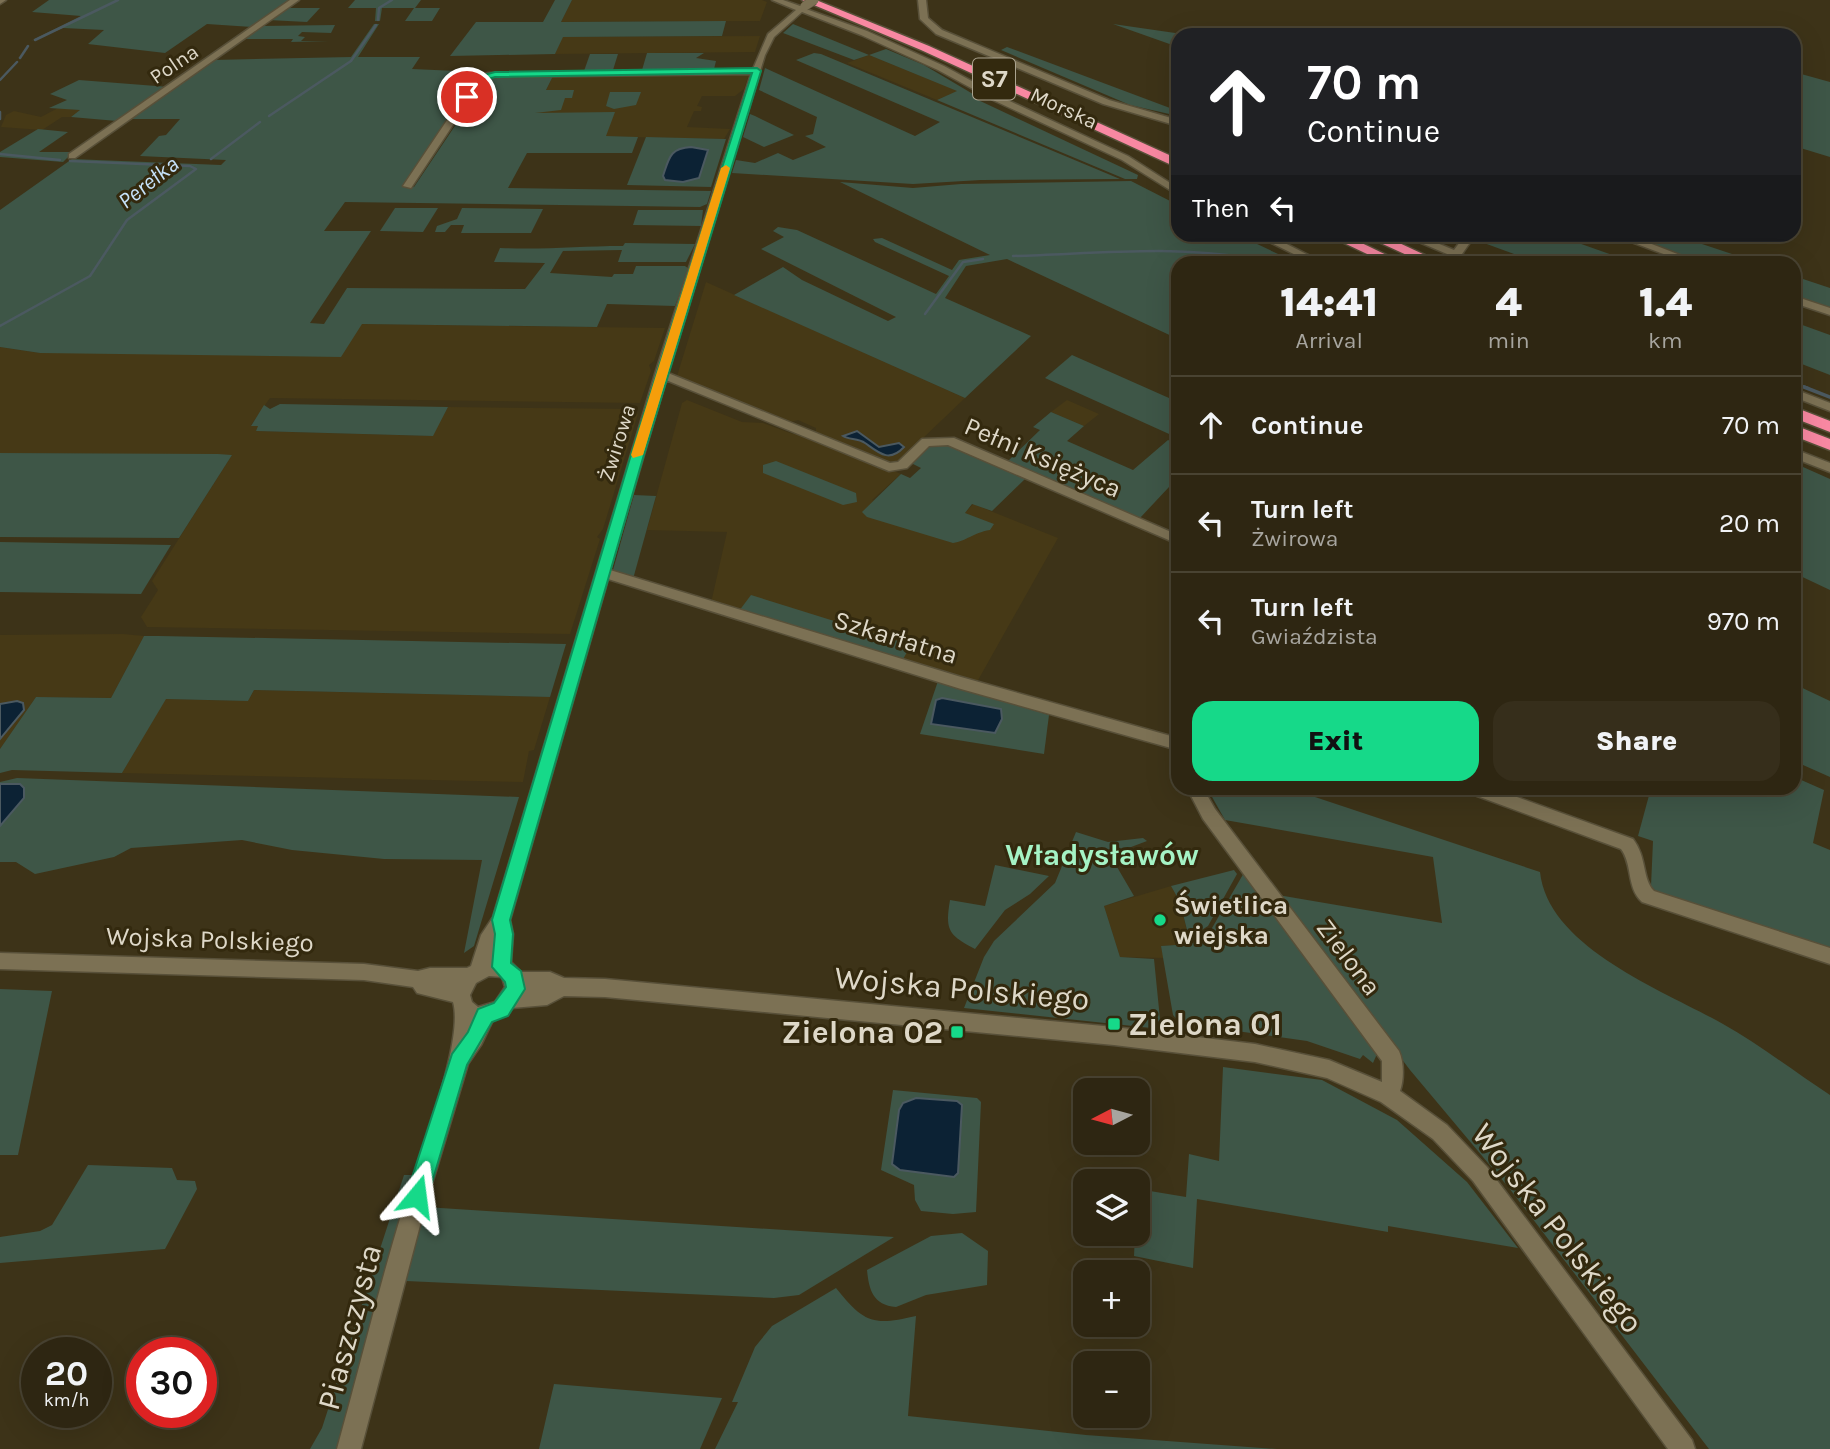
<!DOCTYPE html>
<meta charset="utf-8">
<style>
body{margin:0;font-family:Karla,sans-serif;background:#362e1b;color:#f1f3f6;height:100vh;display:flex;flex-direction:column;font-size:26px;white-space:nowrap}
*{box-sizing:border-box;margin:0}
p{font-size:23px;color:#a7a59f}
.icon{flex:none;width:38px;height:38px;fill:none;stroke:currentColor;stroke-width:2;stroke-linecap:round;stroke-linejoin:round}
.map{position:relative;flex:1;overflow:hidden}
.panel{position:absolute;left:1171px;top:256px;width:630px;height:539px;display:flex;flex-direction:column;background:#2e2612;border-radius:21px;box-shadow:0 7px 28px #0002,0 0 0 2px #494332}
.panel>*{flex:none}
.guide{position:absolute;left:1171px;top:28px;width:630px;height:214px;border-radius:21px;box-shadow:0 7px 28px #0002,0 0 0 2px #494332;background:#202124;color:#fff;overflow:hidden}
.needle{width:46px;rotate:264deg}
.buttons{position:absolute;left:1073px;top:1078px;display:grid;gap:14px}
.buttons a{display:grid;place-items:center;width:77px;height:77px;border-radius:14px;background:#2e2612;box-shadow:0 7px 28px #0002,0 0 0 2px #494332;font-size:35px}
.speed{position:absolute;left:21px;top:1337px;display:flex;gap:14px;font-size:35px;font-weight:700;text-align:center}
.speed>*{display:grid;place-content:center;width:91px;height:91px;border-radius:50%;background:#2e2612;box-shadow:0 7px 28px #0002,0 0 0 2px #494332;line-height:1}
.speed small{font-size:18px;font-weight:400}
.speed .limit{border:10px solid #d22;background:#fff;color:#111}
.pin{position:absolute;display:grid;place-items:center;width:60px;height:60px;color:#fff;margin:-30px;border:4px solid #fff;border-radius:50%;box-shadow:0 2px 7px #0007}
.me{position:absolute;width:77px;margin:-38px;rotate:16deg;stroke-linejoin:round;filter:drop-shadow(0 0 5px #0008)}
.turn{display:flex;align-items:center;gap:24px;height:147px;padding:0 21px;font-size:32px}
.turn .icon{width:91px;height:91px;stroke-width:2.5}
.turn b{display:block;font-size:49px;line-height:60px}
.then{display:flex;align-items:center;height:66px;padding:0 21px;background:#0003;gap:14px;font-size:26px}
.eta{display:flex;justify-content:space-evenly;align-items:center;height:119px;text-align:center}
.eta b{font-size:42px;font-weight:800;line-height:49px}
.primary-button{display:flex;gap:14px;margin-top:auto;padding:14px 21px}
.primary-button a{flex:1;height:80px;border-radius:21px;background:#16d989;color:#111;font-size:28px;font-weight:800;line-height:80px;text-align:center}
.primary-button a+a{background:#362e1b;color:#f1f3f6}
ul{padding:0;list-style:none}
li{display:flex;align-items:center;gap:21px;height:98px;padding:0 21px;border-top:2px solid #494332}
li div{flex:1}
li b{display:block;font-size:26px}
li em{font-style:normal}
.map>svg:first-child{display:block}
.built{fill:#463916}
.green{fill:#3e5647}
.water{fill:#0c2234;stroke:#4b5960;stroke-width:2}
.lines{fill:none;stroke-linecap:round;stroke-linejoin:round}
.stream-far1{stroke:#4b5960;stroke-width:2.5}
.stream{stroke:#4b5960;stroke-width:3.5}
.minor-casing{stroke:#585039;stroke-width:3}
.highway-casing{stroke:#585039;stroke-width:3}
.minor{fill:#7c7154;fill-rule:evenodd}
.highway{fill:#f888a2;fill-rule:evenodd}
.minor-bridge-casing{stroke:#585039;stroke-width:10;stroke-linecap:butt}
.minor-bridge{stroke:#7c7154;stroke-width:9}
.route{fill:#16d989;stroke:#0e8d59;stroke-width:2}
.slow{fill:#f59e0b}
.poi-dot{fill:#16d989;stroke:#33290e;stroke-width:2.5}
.labels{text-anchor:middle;stroke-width:6;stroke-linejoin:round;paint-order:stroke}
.far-street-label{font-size:21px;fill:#ded8c8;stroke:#33290e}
.far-water-label{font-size:23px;font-style:italic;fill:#c6e2fa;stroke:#33290e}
.shield{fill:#33290e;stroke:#aba490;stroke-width:2}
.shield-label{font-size:24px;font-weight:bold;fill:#ded8c8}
.street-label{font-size:26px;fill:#ded8c8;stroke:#33290e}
.poi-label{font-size:26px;font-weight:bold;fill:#ded8c8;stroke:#33290e;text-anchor:start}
.quarter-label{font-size:30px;font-weight:bold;fill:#a5f3c5;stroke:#33290e}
.near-street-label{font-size:32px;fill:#ded8c8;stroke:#33290e}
.near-poi-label{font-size:32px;font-weight:bold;fill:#ded8c8;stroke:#33290e;text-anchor:start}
</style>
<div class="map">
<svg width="1830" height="1449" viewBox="0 0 1830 1449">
<rect width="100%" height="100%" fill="#3d3318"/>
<g class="built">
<path d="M572 0H762L767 2 760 21 561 22Z"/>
<path d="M760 36 755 52 555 54 562 37Z"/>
<path d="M869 55 958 91 937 100 847 63Z"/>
<path d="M749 74 744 89 735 96H702L697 106 702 107 701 111H694L687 127 730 129 724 139 581 136 535 113 553 76Z"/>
<path d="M58 108 81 110 71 117H62L42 130 1 127 6 115 14 111 41 117Z"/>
<path d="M706 282 965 398 899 461 888 462 816 432V428L798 420 790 422 677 376Z"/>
<path d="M361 324 665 328 654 361 649 365 651 371 640 403 270 398 251 425 259 426 256 431 432 436 448 407 632 409 638 414 603 529 597 537 600 539 570 634 147 627 141 617 158 590 152 581 232 455 0 453V347L40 353Z"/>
<path d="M687 400 742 422 763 423 793 434H803L901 474 872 500 964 514 973 504 1058 538 977 682 711 603 727 532 647 530 682 403Z"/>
<path d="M1067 400 1099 414 1084 426 1051 412Z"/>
<path d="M123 634 144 636 111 698 36 697 0 749V635Z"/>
<path d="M254 690 550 697 534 750 529 751 523 782 122 773 165 699 248 701Z"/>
<path d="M1171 886 1180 902 1190 944 1161 946 1164 958 1120 957 1104 906Z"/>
</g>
<g class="green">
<path d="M49 0H291L252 27 207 24 165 53 88 44 104 30 63 28 31 41 81 16 32 12Z"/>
<path d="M355 0H421L415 8H440L432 21H405L414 8H382L380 21H375L376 8H348Z"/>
<path d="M555 0H572L561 22 726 21 722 36 563 37 555 54 450 56 476 22H543Z"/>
<path d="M286 8H320L307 22 268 20Z"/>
<path d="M374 24H379L358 57H420L412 69 480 72 402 187H414L485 81 498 76H553L546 90H574L572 98H565L561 110 535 113 615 112 606 136 638 137 632 153H527L508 188 711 191 707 204 700 207 345 202 324 231H371L310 323 324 324 347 288 525 289 545 263 494 262 500 248C544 250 580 246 623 246L625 243 695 244 686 262H618L622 250 563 251 550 273 612 277 614 274H633L636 266H685L689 269 675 306 607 304 597 327 362 324 341 357 40 353 0 347V210L72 159 221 165 226 160 140 156 159 136 166 135 180 119H128L213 60 351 57Z"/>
<path d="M793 24 869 55 886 49 924 65 978 97 976 99 1138 175 1137 179H1125L937 100 957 91 869 55 854 60 783 33Z"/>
<path d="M1113 24 1189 35H1178V47Z"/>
<path d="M335 25 331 33 302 32 298 36 305 37 301 41H329L291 42 293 39H242L261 26Z"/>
<path d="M1007 47 1178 111V116L1130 105 1001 50Z"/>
<path d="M647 53H704L696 58 716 61 714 69 642 70Z"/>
<path d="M814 53 821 54 1120 179 981 180 913 184 732 173 736 160 755 163 778 153 793 160 826 147 805 136 813 134 817 117 759 90 765 68 915 136 940 122 796 60Z"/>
<path d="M590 54H618L613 70 584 71Z"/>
<path d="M1794 72 1830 82V157L1794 146Z"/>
<path d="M79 80 169 87 117 121 71 117 80 110 49 108 67 100 50 94Z"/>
<path d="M610 92H641L636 105 614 109 606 106Z"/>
<path d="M750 114 755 116 794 135 764 147 743 137Z"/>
<path d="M38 129 68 132 39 152H73L63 162 0 157V152Z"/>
<path d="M646 137 726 139 711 187 627 185Z"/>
<path d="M1131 181 1178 205V234L1238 235 1295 262H1178V339L1007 259 966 266 945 298 1031 336 965 398 734 295 783 267 802 280 888 321 896 317 761 249 784 237 773 231 778 227 797 230 936 294 949 276 875 242 873 239 882 238 952 270 959 260 990 255 840 182 913 188 961 184Z"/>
<path d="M395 208H438L423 232 380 231Z"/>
<path d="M462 208 543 209 531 233H461L464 225H451L445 232H435L437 226 457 219Z"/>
<path d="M638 210H703L701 226 633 225Z"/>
<path d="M1476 235H1556L1632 262H1536L1473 239Z"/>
<path d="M1620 235H1675L1756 262H1699Z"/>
<path d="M1794 276 1830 288V309L1794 296Z"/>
<path d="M1794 322 1830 335V375L1794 361Z"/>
<path d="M1072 355 1178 402V438L1045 378Z"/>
<path d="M280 404 448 407 433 436 256 431 258 426H251L264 405 270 409Z"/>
<path d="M1051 412 1084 426 1067 441 1133 470 1168 440 1178 444V490L1169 487 1140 518 1007 462 1040 430 1033 427Z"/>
<path d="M939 442 1025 479 992 511 972 504 965 513 994 524 990 530C972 533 967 541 953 543L867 517 862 512 901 474 910 478 921 468 911 463 932 443Z"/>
<path d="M0 453 218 454 232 455 179 538 0 537Z"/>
<path d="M776 461 856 493 857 502 843 505 763 473V465Z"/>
<path d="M1794 463 1830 479V590L1794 573Z"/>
<path d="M634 495 656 496 633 579 613 570Z"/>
<path d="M0 542 171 545 141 594 0 592Z"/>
<path d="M751 595 911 645 902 661 739 611Z"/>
<path d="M144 636H159L566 644 550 697 254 690 248 701 166 699 122 773 12 770 0 773V749L36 697 111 698Z"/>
<path d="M938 681 1049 715 1044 754 920 734Z"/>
<path d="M1794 684 1830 701V777L1794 761Z"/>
<path d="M1794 772 1799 779 1824 790 1813 843 1830 850V950L1659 895 1651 886 1653 841 1638 836 1651 788H1794Z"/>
<path d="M17 778 519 797 474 946 464 953 482 860 384 859 292 850 242 840 131 848 114 857 35 874 16 862H0V782Z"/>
<path d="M1207 788H1288L1540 872C1548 948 1665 991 1723 1024 1760 1045 1795 1072 1830 1095V1449H1709L1509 1188 1410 1070 1278 895 1442 923 1433 857 1225 820Z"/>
<path d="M1076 832 1108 842 1143 838 1147 841 1110 855 1134 896 1104 906 1120 957 1154 959 1161 1029 964 1008 984 957 994 941 1055 883Z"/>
<path d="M995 865 1049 876 1030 894 1005 910 975 949C948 935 945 930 950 900L985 906Z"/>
<path d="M1234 870 1237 874 1208 926 1189 938 1180 902 1171 886Z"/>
<path d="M1245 871 1377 1054 1373 1063 1363 1055 1360 1059 1307 1041 1180 1023 1173 1015 1161 946 1190 944 1213 935 1212 928Z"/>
<path d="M0 989 52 991 18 1155H0Z"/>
<path d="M1223 1067 1322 1080 1397 1120 1467 1182 1518 1248 1388 1226V1232L1197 1199 1193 1268 1134 1256 1135 1234H1138V1189L1186 1197 1189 1154 1219 1161Z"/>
<path d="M893 1090 977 1098 981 1102 976 1212 953 1214 921 1211 915 1200 914 1185 881 1170Z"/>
<path d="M88 1165 172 1168 177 1180 195 1181 197 1189 165 1249 0 1263V1237L40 1231 52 1225Z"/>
<path d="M404 1175H413L339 1449H310L322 1428Z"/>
<path d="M425 1207 894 1237 799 1295 774 1298 406 1281Z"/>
<path d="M962 1233 988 1251 987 1285 926 1295 896 1307C873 1305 869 1290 867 1270L931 1236Z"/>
<path d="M836 1288C864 1323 873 1326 916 1316L908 1416 1086 1435 1277 1449H715L738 1402H732L755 1347 772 1326Z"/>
<path d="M554 1384 722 1398 700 1449H539Z"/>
</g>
<g class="water">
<path d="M691 147 708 150 699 178 683 182 665 180 663 176C669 158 670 148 691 147Z"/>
<path d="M857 431 879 447 899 443 904 447C889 463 879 453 865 443 858 438 849 440 843 436Z"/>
<path d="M942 698 1001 709 1002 719 995 733 931 724 936 700Z"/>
<path d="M17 701 23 703 24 710 0 739V704Z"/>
<path d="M0 784H20L24 788V798L0 826Z"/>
<path d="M916 1098 957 1101 962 1105 958 1173 954 1177 900 1170 892 1164 899 1110 903 1103Z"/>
</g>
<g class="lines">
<g class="stream-far1">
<path d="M378 20 379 8 392 0"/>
<path d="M35 40 118 0"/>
<path d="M20 58 28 46"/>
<path d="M0 80 17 62"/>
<path d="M0 112V119"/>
<path d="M269 116 351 61 376 25"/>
<path d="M0 154 60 160"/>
<path d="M211 159 260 122"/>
<path d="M1013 256C1096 254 1187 243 1268 262"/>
<path d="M925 314 963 262 983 259"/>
<path d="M0 326 90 276 127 220 196 169 190 166 70 161"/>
<path d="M1794 383 1808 388"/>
</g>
<path class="stream" d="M1804 387 1830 397"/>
<g class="minor-casing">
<g id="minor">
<path d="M0 0H6L0 4Z"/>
<path d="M290 0H299L75 158H69V154Z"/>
<path d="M772 0H783L800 6 808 4 806 9 867 31 944 66 1001 97 1128 156 1178 188V195L1122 160 995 101 938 70 861 35 802 12 774 37 765 55 668 373 890 463 898 462 922 439 954 438 1178 535V544L948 445 929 446 907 468 889 471 666 380 610 570 961 677 1178 738V750L961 689 608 579 510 920 513 934 511 962 521 972H550L564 978 605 979 1114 1027 1255 1044 1329 1060 1382 1082V1061L1203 819 1187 788H1203L1215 809 1399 1051C1404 1062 1404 1080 1400 1091L1447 1125 1487 1167 1692 1440 1695 1449H1668L1473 1181 1433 1139 1381 1102 1327 1078 1255 1062 1114 1045 605 997 564 996 547 1005 512 1008 508 1015 493 1020 481 1045 468 1064 423 1214 361 1449H337C359 1370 378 1291 402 1212 415 1167 465 1042 453 1002L417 993 413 987 364 980 0 969V953L364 964 418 971 430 968H467L471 966 481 935 493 917 655 374 751 74 489 77 482 81 411 188 403 186 476 77 488 73 753 69 768 34 796 10ZM489 976 502 977 505 987 495 1002 478 1007 472 1002 470 995 476 983Z"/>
<path d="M918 0H926L928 18 942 30 1109 100 1178 120V126L1103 104 936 34 920 19Z"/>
<path d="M1253 234H1267L1322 262H1310Z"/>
<path d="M1400 234H1415L1454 250 1466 234H1476L1462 254 1479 262H1466Z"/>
<path d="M1610 234H1626L1698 262H1685Z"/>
<path d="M1794 296 1830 308V315L1794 303Z"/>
<path d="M1794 389 1830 403V411L1794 397Z"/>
<path d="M1794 449 1830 463V472L1794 458Z"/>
<path d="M1467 788H1492L1633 839C1647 857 1642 879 1654 891L1830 948V964L1642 902C1626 887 1633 865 1621 849L1469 793Z"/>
</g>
</g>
<g class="highway-casing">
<g id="highway">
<path d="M802 0H816L929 46 1178 159V168L921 50Z"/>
<path d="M1325 234H1343L1401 262H1384Z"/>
<path d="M1361 234H1380L1440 262H1422Z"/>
<path d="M1794 407 1830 421V432L1794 418Z"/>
<path d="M1794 425 1830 439V450L1794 436Z"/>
</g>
</g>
<use href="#minor" class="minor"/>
<use href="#highway" class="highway"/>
<g class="minor-bridge-casing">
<path id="minor-bridge" d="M805 6 814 0"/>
</g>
<use href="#minor-bridge" class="minor-bridge"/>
</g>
<path class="route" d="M757 68 761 71 643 458 510 920 513 934 511 963 521 971 525 989 508 1016 492 1022 467 1065 428 1196 424 1204 417 1207 409 1204 406 1196 452 1054 468 1032 478 1009 494 1003 506 987 505 982 492 967 495 934 492 920 630 458 752 73 495 77 482 81 470 99 463 97 476 77 495 72Z"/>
<path class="slow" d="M726 165 730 168 643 455 633 458 631 455 721 168Z"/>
<g class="poi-dot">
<circle cx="1160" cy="920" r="7"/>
<rect x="1107" y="1017" width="14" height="14" rx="3.5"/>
<rect x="950" y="1025" width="14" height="14" rx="3.5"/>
</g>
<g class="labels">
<g class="far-street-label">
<text transform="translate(174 64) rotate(-34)" y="7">Polna</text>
<text transform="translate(1064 108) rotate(25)" y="7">Morska</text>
<text transform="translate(617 443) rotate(-73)" y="7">Żwirowa</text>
</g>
<g class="far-water-label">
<text transform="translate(148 182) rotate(-38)" y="8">Perełka</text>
</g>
<rect class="shield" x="973" y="58.5" width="42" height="41" rx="5"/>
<g class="shield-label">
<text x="994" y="87">S7</text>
</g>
<g class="street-label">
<text transform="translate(1043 457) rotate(23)" y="9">Pełni Księżyca</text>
<text transform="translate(896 637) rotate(17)" y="9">Szkarłatna</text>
<text transform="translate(210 939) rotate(2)" y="9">Wojska Polskiego</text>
<text transform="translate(1349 957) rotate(53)" y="9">Zielona</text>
</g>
<g class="poi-label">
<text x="1174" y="914">Świetlica<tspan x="1174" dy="30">wiejska</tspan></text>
</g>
<g class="quarter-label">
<text x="1102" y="865">Władysławów</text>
</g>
<g class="near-street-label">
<text transform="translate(962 988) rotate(5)" y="11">Wojska Polskiego</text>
<text transform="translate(1558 1228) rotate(52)" y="11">Wojska Polskiego</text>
<text transform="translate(349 1327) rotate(-75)" y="11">Piaszczysta</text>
</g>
<g class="near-poi-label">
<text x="1128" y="1035">Zielona 01</text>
<text x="943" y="1043" text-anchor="end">Zielona 02</text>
</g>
</g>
</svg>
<div class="buttons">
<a><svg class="needle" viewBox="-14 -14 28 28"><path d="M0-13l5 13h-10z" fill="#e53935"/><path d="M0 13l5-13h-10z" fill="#a7a59f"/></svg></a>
<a><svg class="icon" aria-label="layers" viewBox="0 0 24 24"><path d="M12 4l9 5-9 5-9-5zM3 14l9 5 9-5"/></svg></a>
<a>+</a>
<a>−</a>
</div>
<div class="speed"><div>20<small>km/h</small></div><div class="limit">30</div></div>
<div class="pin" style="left:467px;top:97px;background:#d93025"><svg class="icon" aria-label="arrive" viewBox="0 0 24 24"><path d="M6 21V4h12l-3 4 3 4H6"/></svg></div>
<svg class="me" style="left:417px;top:1196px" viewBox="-20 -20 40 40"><path d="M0-17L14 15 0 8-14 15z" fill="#16d989" stroke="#fff" stroke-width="4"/></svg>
<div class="guide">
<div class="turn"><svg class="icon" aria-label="ahead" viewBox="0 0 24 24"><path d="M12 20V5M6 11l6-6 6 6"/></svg><div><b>70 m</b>Continue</div></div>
<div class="then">Then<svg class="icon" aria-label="left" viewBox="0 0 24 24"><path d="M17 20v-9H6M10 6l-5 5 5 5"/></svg></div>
</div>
<section class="panel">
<div class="eta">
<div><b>14:41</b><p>Arrival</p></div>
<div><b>4</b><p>min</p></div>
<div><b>1.4</b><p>km</p></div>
</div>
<ul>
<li><svg class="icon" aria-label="ahead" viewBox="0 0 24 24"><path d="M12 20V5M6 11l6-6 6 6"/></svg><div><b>Continue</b></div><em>70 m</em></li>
<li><svg class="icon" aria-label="left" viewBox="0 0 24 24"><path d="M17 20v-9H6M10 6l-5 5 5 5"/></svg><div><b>Turn left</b><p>Żwirowa</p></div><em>20 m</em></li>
<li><svg class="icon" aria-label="left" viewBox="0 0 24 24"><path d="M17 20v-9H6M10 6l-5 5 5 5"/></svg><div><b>Turn left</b><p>Gwiaździsta</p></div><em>970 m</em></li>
</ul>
<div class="primary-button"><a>Exit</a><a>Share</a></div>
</section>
</div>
